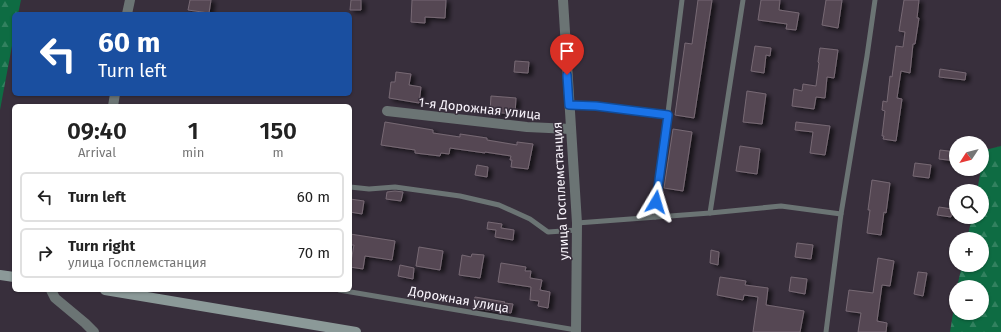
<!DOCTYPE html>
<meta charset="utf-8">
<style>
body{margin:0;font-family:"Fira Sans",sans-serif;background:#f6f6f6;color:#222;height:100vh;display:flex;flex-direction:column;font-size:15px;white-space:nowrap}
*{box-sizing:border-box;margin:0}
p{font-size:13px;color:#767676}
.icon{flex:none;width:22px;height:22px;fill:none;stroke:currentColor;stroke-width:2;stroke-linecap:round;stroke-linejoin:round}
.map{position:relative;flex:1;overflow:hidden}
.side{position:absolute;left:12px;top:104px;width:340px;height:188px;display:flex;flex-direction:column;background:#fff;border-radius:6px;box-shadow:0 1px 3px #0004}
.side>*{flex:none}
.hud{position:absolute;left:12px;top:12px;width:340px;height:84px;border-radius:6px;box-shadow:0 1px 3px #0004;background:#1a4fa0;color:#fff;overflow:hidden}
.needle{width:26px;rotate:234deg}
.controls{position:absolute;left:949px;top:136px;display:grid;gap:8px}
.controls a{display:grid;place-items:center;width:40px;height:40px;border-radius:50%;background:#fff;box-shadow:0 1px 3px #0004;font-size:20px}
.pin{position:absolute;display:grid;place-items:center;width:34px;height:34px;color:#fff;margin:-41px -17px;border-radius:50% 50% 50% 0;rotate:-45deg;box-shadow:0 0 4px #0007}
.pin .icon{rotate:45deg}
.me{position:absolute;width:44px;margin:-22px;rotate:7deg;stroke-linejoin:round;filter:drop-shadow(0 0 3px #0008)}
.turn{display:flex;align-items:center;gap:14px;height:84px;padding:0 20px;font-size:18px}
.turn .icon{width:52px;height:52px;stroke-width:2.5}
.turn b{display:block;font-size:28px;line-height:34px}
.eta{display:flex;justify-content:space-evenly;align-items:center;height:68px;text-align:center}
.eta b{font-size:24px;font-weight:600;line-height:28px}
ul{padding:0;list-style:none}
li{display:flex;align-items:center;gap:12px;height:50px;margin:0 8px 6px;padding:0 12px;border:2px solid #e0e0e0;border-radius:6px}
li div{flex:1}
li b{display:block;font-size:15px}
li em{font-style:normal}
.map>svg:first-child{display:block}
.forest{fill:url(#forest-firs)}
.building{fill:#554752;stroke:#776974;filter:url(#shadow)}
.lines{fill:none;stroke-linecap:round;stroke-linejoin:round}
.lane{stroke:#6b7474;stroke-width:5}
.street{stroke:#6b7474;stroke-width:10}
.secondary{stroke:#8b9998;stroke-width:10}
.route-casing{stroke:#114b97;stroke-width:10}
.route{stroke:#1a73e8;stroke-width:7}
.labels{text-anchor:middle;stroke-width:3;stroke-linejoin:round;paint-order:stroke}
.street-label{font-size:13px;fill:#f8f3fb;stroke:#382f3c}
</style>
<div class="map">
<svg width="1001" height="332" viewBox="0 0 1001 332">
<defs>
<pattern id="forest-firs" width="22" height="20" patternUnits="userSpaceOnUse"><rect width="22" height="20" fill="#0e6c43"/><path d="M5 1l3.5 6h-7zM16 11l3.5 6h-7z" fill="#32815f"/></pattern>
<filter id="shadow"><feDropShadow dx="4" dy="2.5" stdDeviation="2" flood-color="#0009"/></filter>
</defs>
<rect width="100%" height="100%" fill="#382f3c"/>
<g class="forest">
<path d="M0 0H21L18 14H14V35L0 110Z"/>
<path d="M1001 146V332H950L956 294V313H982V287H957L962 265H982V239H967L972 217H982V191H977L981 169H982L985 150Z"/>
</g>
<g class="building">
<path d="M190 0H211L209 13 188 10Z"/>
<path d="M351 0H361V10H350Z"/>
<path d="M412 0H446L445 18 425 17V23L411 22Z"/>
<path d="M698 0H712L694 118 675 115 685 43 692 44Z"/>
<path d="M761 0H780L779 10 799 13 796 30 786 29 787 24 758 20Z"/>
<path d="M826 0H842L838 28 822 25Z"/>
<path d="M904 0H919L917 18H919L915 44H913L910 73 901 71 897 98 902 99 896 141 883 139 884 136H882L885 111 882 110 883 101 887 102 890 76 892 77 896 46 903 47 905 32 899 31Z"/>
<path d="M755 46 771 48 770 56 766 55 764 73 751 71Z"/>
<path d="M820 48 838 50 834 78 827 77 825 98 816 97 814 109 792 106 794 89 802 91 803 84 816 86 819 63 818 62Z"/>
<path d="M515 61 529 62 528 73 514 72Z"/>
<path d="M940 69 966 73 965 80 939 77Z"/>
<path d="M396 72 411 74 409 85 421 87 419 103 389 98 391 82H395Z"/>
<path d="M747 91 766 94 762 124 743 122Z"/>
<path d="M491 96 516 98 515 114 490 112Z"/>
<path d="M385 122 433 130V133L460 137V134L487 138V140L517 145V142L533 144 528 169 511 167 512 160H510L511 156 485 152V153L450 148 449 154 441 153 440 156 415 153V150L381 145Z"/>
<path d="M796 122 830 126 825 155 810 153 813 132 795 130Z"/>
<path d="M673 129 692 132 683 191 664 188Z"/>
<path d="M740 146 760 149 757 174 736 171Z"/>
<path d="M940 150 956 152V161L939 159Z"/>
<path d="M915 163 931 165 929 178 913 176Z"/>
<path d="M477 165 488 167 487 177 475 175Z"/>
<path d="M872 180 890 183 886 213 884 212 881 235 867 233 870 210H868Z"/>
<path d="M395 191 403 192 401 201 386 199 387 192Z"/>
<path d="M350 199 364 201 362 214 350 212Z"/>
<path d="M939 207 952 209 951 217 937 215Z"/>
<path d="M488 222 502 224 501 228 514 230 513 240 495 237 496 230 487 229Z"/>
<path d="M350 234 395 241 392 260 365 256 363 269 350 267 354 245H350Z"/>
<path d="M797 243 813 245 811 259 795 257Z"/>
<path d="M419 247 443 251 440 270 416 266Z"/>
<path d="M711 250 719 252 718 265 710 263Z"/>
<path d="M472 254 484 255 480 278 459 275 462 255 471 257Z"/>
<path d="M878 258 894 261 890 286 882 285 877 321 887 323 886 332H858L861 313 846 311 849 290 873 293Z"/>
<path d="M501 263 526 267 525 271H531L530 278 542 280 540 290 550 292 548 308 538 306 539 301 530 300 531 287 498 282Z"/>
<path d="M400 265 414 268 413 279 398 276Z"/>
<path d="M918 272 927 273 923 296 914 294Z"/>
<path d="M720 277 746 281 745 285 768 288 766 305 804 311 800 332H753L758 297 744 295 743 300 717 295Z"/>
<path d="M791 277 807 279 805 294 789 291Z"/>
<path d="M475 297 505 302 504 303 513 304 511 313 473 308Z"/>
</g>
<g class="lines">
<g class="lane">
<path d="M569 105 596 106 668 115"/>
<path d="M350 187 369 189 395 187 460 196 499 205 530 219 548 232 577 230"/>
<path d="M710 213 743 0"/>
<path d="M655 217 682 0"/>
<path d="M577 223 710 213 781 206 841 214"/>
<path d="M339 290 576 330"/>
<path d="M826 332 841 214 867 56 875 0"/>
</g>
<g class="street">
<path d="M563 0 577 223 576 332"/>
<path d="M127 14 130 0"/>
<path d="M113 106 115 94"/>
<path d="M387 111 527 127 571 129"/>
<path d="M51 290 55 298 85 323 94 332"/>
</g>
<g class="secondary">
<path d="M0 275 14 277"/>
<path d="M105 290 356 332"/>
</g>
</g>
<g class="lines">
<g class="route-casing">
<path id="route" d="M567 75 569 105 596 106 668 115 656 202"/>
</g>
<use href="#route" class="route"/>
</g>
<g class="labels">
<g class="street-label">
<text transform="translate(480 108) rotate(6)" y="5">1-я Дорожная улица</text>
<text transform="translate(560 191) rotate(-93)" y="5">улица Госплемстанция</text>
<text transform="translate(459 299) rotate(10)" y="5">Дорожная улица</text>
</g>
</g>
</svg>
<div class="controls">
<a><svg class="needle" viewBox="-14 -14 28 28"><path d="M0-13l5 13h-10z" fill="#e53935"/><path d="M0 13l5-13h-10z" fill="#767676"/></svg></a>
<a><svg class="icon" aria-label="search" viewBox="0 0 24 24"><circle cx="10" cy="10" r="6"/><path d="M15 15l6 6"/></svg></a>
<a>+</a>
<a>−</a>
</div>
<div class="pin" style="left:567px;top:75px;background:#d93025"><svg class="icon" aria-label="arrive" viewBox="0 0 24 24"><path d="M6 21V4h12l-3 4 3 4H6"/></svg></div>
<svg class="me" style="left:656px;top:202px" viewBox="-20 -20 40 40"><path d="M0-17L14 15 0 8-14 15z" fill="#1a73e8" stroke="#fff" stroke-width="4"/></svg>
<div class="hud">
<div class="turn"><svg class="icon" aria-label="left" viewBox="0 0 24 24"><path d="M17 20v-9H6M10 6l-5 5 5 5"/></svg><div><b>60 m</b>Turn left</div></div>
</div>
<section class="side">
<div class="eta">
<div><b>09:40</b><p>Arrival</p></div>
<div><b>1</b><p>min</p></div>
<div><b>150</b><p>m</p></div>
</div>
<ul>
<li><svg class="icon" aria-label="left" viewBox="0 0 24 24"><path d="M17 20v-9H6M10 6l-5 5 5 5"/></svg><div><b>Turn left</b></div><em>60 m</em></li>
<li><svg class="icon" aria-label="right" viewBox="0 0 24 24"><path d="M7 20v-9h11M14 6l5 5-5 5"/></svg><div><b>Turn right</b><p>улица Госплемстанция</p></div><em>70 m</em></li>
</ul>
</section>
</div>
